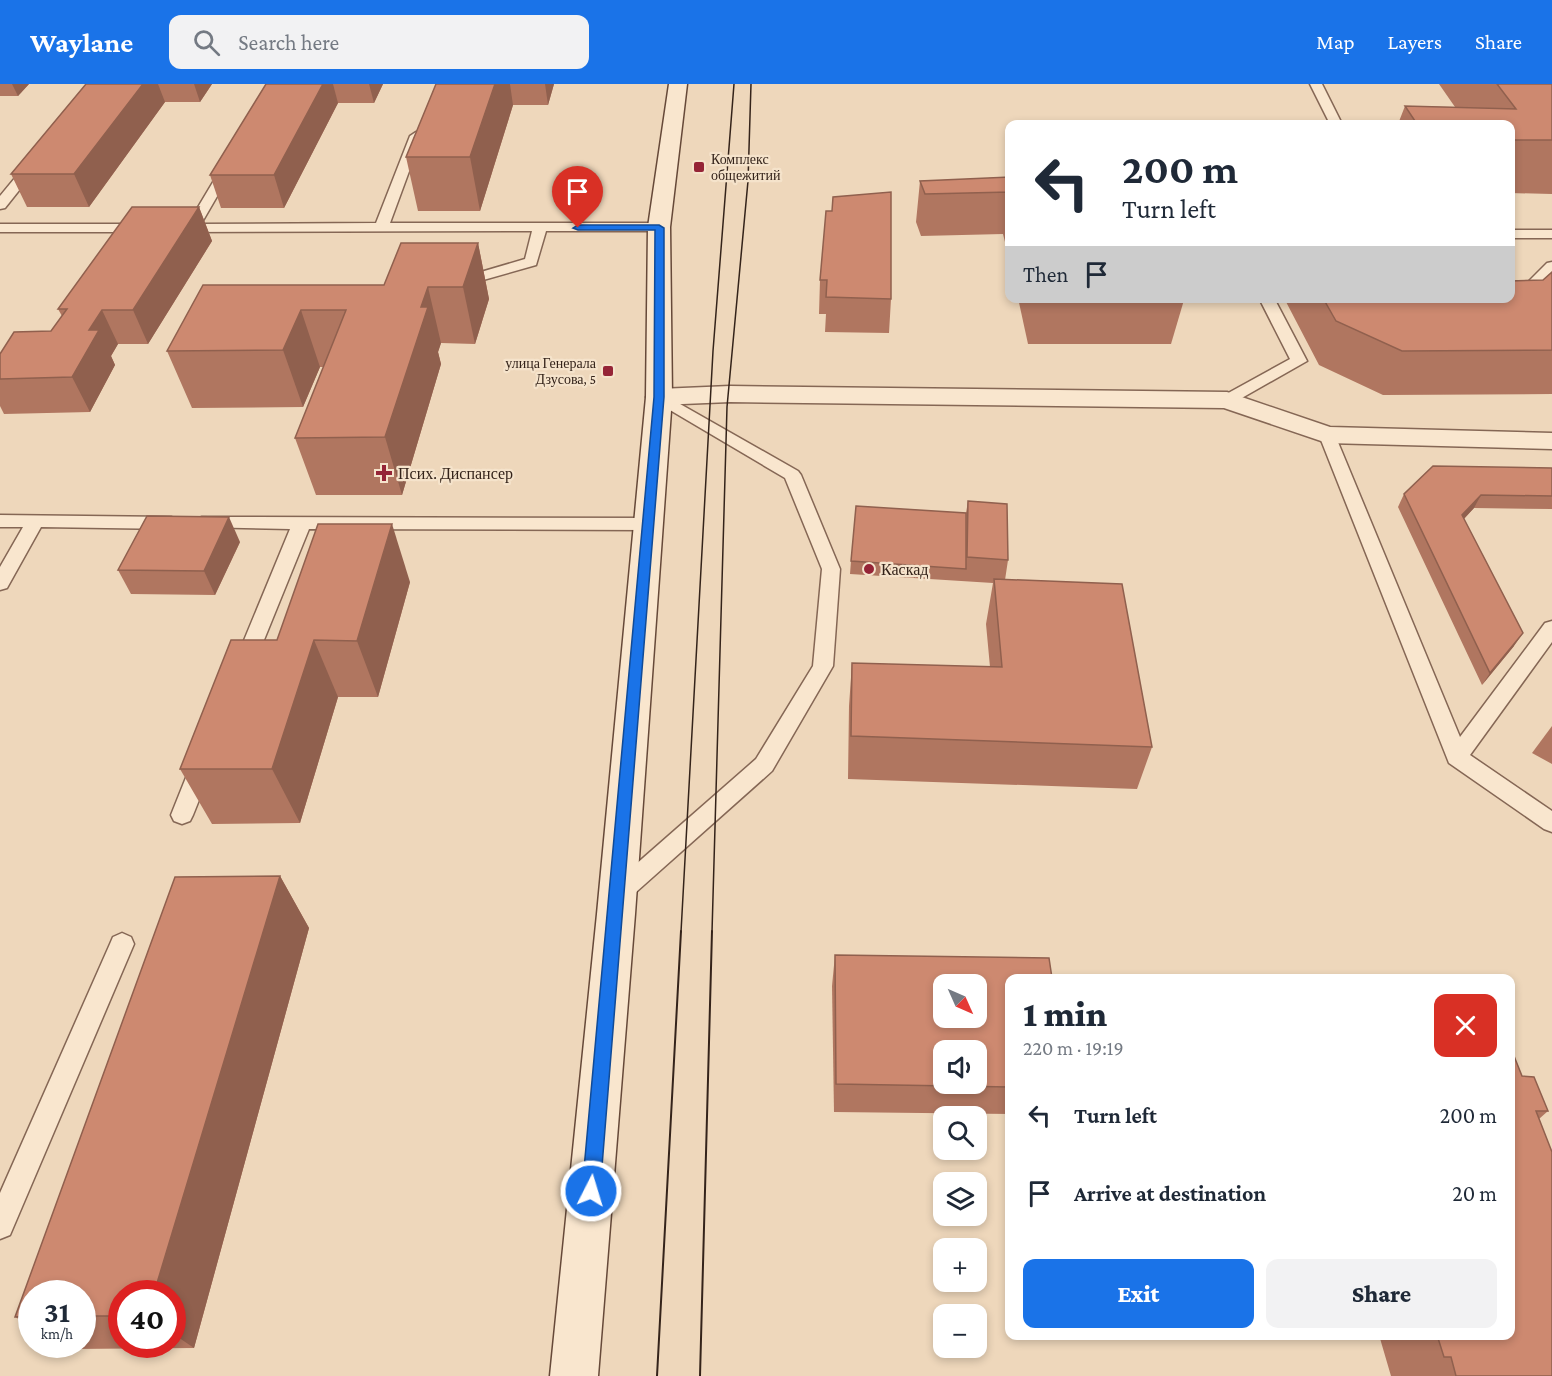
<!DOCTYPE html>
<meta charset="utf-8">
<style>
body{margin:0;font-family:"Crimson Pro",serif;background:#f2f2f3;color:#1f2937;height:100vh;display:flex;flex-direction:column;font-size:22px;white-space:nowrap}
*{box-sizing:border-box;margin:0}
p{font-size:20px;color:#747a83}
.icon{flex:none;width:33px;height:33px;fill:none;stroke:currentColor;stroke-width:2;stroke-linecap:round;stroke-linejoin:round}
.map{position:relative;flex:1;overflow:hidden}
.side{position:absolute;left:1005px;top:890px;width:510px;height:366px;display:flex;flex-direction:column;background:#fff;border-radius:12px;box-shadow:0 3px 9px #0003}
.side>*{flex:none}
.guide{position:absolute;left:1005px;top:36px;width:510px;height:183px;border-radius:12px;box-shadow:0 3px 9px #0003;background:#fff;color:#1f2937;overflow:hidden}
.needle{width:39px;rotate:135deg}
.controls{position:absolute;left:933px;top:890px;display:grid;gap:12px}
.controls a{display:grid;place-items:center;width:54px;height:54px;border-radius:12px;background:#fff;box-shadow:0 3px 9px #0003;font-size:30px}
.speed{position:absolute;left:18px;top:1196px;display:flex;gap:12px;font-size:30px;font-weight:700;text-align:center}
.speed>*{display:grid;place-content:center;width:78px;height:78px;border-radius:50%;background:#fff;box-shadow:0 3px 9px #0003;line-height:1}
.speed small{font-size:15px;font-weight:400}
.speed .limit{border:9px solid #d22;background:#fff;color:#111}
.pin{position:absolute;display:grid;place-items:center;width:51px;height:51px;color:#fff;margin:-62px -26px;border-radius:50% 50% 50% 0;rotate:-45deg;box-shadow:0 0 6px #0007}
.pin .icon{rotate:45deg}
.me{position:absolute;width:66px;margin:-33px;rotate:5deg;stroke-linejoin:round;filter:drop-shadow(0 0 4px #0008)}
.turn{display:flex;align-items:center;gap:21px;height:126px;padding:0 18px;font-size:27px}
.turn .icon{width:78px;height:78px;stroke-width:2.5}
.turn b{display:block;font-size:42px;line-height:51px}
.then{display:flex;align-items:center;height:57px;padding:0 18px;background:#0003;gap:12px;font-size:22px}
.round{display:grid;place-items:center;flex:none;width:63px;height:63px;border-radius:12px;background:#f2f2f3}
.summary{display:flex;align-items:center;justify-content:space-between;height:102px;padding:0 18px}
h1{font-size:36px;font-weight:800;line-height:45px}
.action{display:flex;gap:12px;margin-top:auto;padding:12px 18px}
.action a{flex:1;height:69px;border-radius:12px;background:#1a73e8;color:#fff;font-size:24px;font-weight:800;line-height:69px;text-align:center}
.action a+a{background:#f2f2f3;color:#1f2937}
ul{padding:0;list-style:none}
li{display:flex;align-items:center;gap:18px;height:78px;padding:0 18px}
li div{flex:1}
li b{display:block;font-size:22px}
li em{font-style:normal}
header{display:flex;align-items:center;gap:36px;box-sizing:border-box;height:84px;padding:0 30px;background:#1a73e8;color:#fff}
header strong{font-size:28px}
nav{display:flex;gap:33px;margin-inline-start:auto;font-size:21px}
.search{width:420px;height:54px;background:#f2f2f3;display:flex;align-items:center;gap:15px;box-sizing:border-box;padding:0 21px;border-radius:12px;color:#747a83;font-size:22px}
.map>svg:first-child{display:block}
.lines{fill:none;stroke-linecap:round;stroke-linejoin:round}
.lane-casing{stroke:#856755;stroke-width:3}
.street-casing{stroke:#856755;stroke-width:3}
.secondary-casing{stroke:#664939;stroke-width:3}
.lane{fill:#f9e6ce;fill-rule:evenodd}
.street{fill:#f9e6ce;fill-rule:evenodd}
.secondary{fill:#f9e6ce;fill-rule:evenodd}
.tram-far1{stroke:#34231a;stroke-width:1.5}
.tram{stroke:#34231a;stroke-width:2}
.wall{fill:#b07660;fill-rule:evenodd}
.shaded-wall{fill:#90604e}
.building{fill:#cd8970;stroke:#90604e;stroke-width:1.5;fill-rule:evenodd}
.route{fill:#1a73e8;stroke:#114b97;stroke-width:1.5}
.poi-dot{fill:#952436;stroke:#f5e3cb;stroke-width:2}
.labels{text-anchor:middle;stroke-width:4.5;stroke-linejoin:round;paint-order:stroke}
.far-poi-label{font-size:14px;fill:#34231a;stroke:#f5e3cb;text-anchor:start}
.poi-label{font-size:16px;fill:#34231a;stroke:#f5e3cb;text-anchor:start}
</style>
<header>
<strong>Waylane</strong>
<div class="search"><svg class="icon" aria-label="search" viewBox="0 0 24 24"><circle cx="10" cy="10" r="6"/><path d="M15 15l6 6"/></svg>Search here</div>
<nav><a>Map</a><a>Layers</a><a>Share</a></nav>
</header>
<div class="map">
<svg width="1552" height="1292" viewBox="0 0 1552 1292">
<rect width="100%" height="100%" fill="#eed7bb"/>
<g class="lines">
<g class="lane-casing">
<g id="lane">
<path d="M1310 0H1322L1342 40H1330Z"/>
<path d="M416 48 422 52 390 139H659L666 143 659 147H546L536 181 462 202 457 201 455 198 457 195 525 175 532 147 180 148 173 144 175 141 188 140 222 83 228 79 234 83 201 140 376 139 410 52Z"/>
<path d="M34 76 40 80 5 124 0 125V112L29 77Z"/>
<path d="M0 140H143L150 144 143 148H0Z"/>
<rect x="1510" y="146" width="42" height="8"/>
<path d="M1552 178V190L1523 219H1513L1511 216 1513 213 1547 179Z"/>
<path d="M1259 214H1274L1307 277 1233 319H1221L1219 316 1221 313 1290 275Z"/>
<path d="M659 308 798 387 801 391 840 485 833 582 772 687 626 817 618 820 610 817 606 810 610 803 756 675 813 582 822 485 785 394 653 316 651 313 653 310Z"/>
<path d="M1327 346 1333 347 1335 351 1460 653 1545 539 1552 537V558L1470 671 1552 727V748L1544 745 1449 679 1319 351 1321 347Z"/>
<path d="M0 431 171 433 177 435 180 439 177 443 171 445 41 443 7 504 0 506V483L23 443H0Z"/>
<path d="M202 433 649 434 655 436 658 440 655 444 649 446 309 445 253 583 250 588 243 590 236 588 233 583 290 445 196 443 193 439 196 435Z"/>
<path d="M202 673 210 675 213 681 193 731 190 737 182 740 174 737 171 731 191 681 194 675Z"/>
<path d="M122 849 131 853 134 860 10 1151 0 1155V1109L110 860 113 853Z"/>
</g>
</g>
<g class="street-casing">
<path id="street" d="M730 302 1227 308 1330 343 1552 349V365L1327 359 1224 324 730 318 659 321 650 318 646 313 650 308 659 305Z"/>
</g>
<g class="secondary-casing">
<path id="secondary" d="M669 0H687L670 143 672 313 635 830 598 1292H550L597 830 646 313 648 143Z"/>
</g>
<use href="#lane" class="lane"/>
<use href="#street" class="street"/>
<use href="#secondary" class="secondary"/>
<g class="tram-far1">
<path d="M681 848 713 267 734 0"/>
<path d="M712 848 727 323 748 97 751 0"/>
</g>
<g class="tram">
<path d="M657 1292 681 847"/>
<path d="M700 1292 712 847"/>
</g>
</g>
<g class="wall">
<path d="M0 0H29L18 12H0Z"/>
<path d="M86 0H212L200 18H165L89 123H27L11 90Z"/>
<path d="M266 0H383L374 19H338L284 124H221L210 91Z"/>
<path d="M436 0H554L548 21H513L480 127H418L406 73Z"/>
<path d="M1439 0H1552V110L1510 109V40H1398L1405 22 1455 23Z"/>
<path d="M1010 93V178L1003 150 921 152 916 138 920 97Z"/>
<path d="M199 123 212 157 148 260H118L111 272 115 281 90 328 4 330 0 322V270L51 247 62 232 58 225Z"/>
<path d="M832 127 891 215 889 249 825 248 826 230H819L820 196Z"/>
<path d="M478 159 489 215 475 260 441 259 438 268 441 280 402 411H316L295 354 324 283H320L303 323 192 324 167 267 384 201Z"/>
<path d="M1552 188V310L1383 311 1319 281 1284 214H1510L1543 196Z"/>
<path d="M1018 214H1183L1184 216 1171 260H1028Z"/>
<path d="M1552 384V425L1474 424 1464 435 1514 562 1482 601 1398 423 1404 410Z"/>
<path d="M968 417 1008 476 1005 496 1152 663 1137 705 848 695 849 622 852 579 990 583 986 540 993 499 850 490 851 477 966 429Z"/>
<path d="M240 458 215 511 131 510 118 486Z"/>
<path d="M410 498 378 613H338L300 739 212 740 180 685 277 556Z"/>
<path d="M1552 642V680L1532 669Z"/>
<path d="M280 792 309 844 194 1264 71 1265 62 1260H82V1209H32V1242L15 1233 175 793ZM122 1209H172V1260H122Z"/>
<path d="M835 871 1010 894V1030L834 1028 832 902Z"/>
<path d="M1522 992 1548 1027 1539 1035 1552 1292H1391L1379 1251H1510Z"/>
</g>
<g class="shaded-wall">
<path d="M12 0H29L18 12Z"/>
<path d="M143 0H158L165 18 89 123 74 90Z"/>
<path d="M194 0H212L200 18Z"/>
<path d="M323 0H333L338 19 284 124 274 91Z"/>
<path d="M369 0H383L374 19Z"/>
<path d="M495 0H510L513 21 480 127 470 73Z"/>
<path d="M545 0H554L548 21Z"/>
<path d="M199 123 212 157 148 260 133 226Z"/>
<path d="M478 159 489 215 475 260 463 203Z"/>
<path d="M428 203 441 259 438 268 441 280 402 411 385 353 421 223Z"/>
<path d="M102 226 118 260 111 272 115 281 90 328 72 293 89 246Z"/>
<path d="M301 226 320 283 303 323 283 266Z"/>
<path d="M1481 411 1474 424 1455 444 1462 431Z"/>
<path d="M229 433 240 458 215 511 204 487Z"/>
<path d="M392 440 410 498 378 613 357 557Z"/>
<path d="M1523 549 1514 562 1482 601 1490 589Z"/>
<path d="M314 556 338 613 300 739 272 685Z"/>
<path d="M280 792 309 844 194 1264 172 1249V1209H154Z"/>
</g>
<g class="building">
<path d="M86 0H143L74 90H11Z"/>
<path d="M266 0H323L274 91H210Z"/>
<path d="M436 0H495L470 73H406Z"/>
<path d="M1497 0H1552V56H1510V40H1417L1405 22 1516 25Z"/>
<path d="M1010 93V108L925 110 920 97Z"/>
<path d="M891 108V215L826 213 827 196H820L826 127H832L833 113Z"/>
<path d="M132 123H199L133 226H102L89 246H99L72 293 0 295V270L14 248 51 247 67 225H58Z"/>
<path d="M401 159H478L463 203H428L421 223H428L385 353 295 354 346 226H301L283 266 167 267 203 201H384Z"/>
<path d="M1552 188V266L1402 267 1336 237 1323 214H1510V197L1543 196Z"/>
<path d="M1035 214H1183L1184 216 1035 217Z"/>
<path d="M1433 382 1552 384V412L1481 411 1462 431 1523 549 1490 589 1404 410Z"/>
<path d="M968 417 1007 420 1008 476 967 473Z"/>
<path d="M856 422 966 429V485L851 477Z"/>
<path d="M147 432 229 433 204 487 118 486Z"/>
<path d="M318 440H392L357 557 314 556 272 685H180L231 556H277Z"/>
<path d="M994 495 1122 500 1152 663 851 652 852 579 1002 583Z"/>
<path d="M280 792 154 1209H122V1232H82V1209H32V1232L15 1233 175 793Z"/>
<path d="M835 871 1049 874 1052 894H1010V1003L836 1000ZM944 900H976V933H944ZM944 966H976V999H944Z"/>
<path d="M1510 962 1522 992 1534 993 1548 1027H1536L1552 1068V1292H1456L1451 1273H1444L1437 1251H1510Z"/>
</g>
<path class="route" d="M659 141 664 144V313L600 1107 597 1113 591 1116 584 1113 582 1107 654 313 655 146H578L573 144 578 141Z"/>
<g class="poi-dot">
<rect x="693" y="77" width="12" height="12" rx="3"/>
<rect x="602" y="281" width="12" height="12" rx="3"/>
<path d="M381 380h6v6h6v6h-6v6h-6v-6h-6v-6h6z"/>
<circle cx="869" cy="485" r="6"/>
</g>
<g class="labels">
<g class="far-poi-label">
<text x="711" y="80">Комплекс<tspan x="711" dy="16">общежитий</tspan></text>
<text x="596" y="284" text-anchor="end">улица Генерала<tspan x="596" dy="16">Дзусова, 5</tspan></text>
</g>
<g class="poi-label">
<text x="398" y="395">Псих. Диспансер</text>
<text x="881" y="491">Каскад</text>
</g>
</g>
</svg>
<div class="controls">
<a><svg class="needle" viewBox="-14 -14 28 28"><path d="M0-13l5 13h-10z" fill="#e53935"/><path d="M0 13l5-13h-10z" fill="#747a83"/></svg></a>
<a><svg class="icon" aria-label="sound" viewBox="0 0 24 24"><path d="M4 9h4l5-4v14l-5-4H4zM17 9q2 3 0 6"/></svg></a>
<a><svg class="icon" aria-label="search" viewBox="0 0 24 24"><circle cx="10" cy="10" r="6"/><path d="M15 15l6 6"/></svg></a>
<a><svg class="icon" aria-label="layers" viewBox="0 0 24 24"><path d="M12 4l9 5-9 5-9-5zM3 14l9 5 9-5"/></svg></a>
<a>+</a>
<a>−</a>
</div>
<div class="speed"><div>31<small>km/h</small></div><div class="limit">40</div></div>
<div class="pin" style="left:578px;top:144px;background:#d93025"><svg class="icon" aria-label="arrive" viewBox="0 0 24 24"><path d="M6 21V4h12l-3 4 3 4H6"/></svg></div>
<svg class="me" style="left:591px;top:1107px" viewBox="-20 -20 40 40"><circle r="17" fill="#1a73e8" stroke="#fff" stroke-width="3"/><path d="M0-11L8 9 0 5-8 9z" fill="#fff"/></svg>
<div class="guide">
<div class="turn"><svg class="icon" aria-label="left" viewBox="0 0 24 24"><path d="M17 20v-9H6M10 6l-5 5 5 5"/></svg><div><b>200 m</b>Turn left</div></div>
<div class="then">Then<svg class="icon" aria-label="arrive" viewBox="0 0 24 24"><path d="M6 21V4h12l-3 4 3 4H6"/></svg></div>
</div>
<section class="side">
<div class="summary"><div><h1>1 min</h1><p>220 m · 19:19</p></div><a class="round" style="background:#d93025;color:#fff"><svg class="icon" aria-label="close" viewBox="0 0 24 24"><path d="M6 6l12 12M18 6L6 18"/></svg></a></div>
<ul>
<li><svg class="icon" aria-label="left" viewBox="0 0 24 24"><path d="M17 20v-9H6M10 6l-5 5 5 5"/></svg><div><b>Turn left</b></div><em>200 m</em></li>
<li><svg class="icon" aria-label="arrive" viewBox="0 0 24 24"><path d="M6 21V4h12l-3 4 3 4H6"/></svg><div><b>Arrive at destination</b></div><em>20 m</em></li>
</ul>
<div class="action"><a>Exit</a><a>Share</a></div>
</section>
</div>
